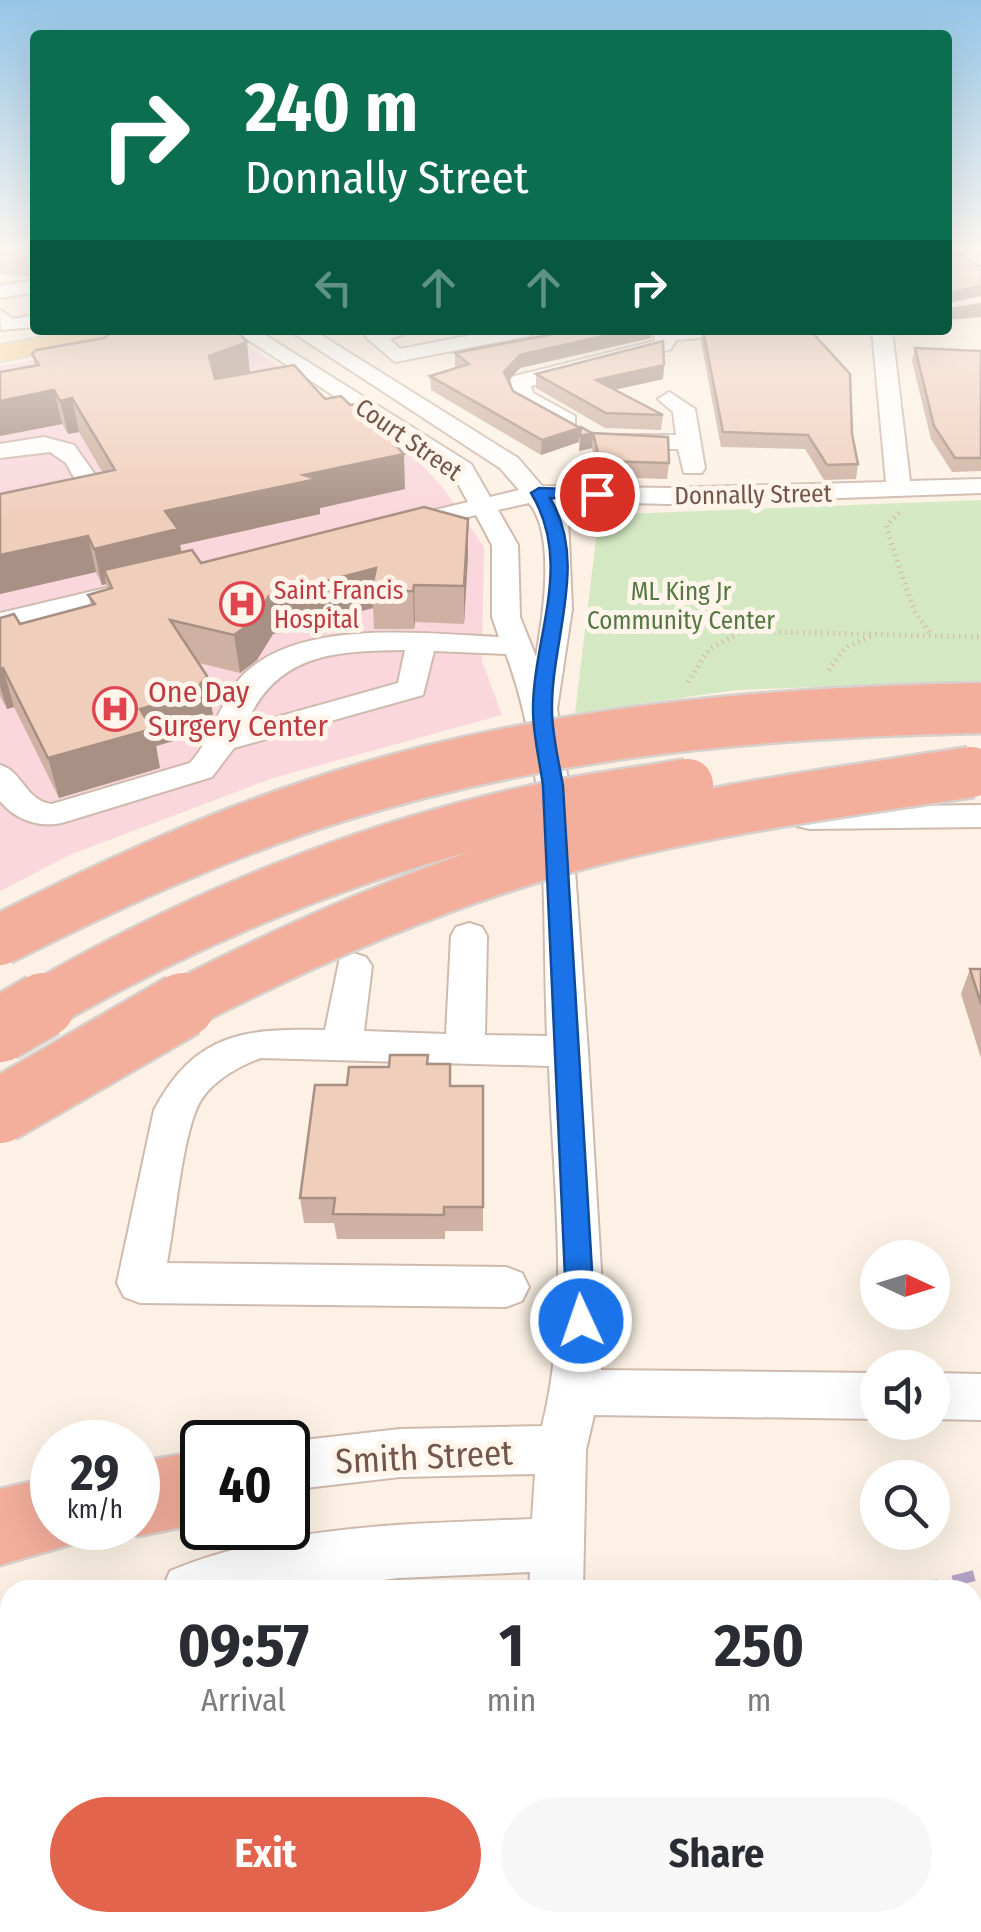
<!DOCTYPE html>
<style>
body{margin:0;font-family:"Fira Sans Condensed",sans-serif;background:#f7f7f7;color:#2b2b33;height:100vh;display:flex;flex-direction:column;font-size:38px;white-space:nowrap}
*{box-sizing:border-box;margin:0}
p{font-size:32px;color:#7c7c81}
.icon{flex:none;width:55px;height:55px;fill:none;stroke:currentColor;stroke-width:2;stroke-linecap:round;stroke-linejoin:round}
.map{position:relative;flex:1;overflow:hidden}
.sheet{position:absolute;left:0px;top:1580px;width:982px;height:352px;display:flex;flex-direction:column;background:#fff;border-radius:30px 30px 0 0;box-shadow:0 10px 40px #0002}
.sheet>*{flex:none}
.guide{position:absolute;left:30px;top:30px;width:922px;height:305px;border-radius:10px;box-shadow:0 10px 40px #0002;background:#0b6e4f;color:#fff;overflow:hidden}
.needle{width:65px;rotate:94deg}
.controls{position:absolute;left:860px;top:1240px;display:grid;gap:20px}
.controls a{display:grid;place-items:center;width:90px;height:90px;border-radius:50%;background:#fff;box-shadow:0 10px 40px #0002;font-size:50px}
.speed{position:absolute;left:30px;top:1420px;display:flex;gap:20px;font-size:50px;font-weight:700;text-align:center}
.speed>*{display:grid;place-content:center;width:130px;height:130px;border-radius:50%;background:#fff;box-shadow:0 10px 40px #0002;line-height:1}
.speed small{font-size:25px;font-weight:400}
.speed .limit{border:5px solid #111;border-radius:15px;background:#fff;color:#111}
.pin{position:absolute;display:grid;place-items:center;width:85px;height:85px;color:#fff;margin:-42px;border:5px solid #fff;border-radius:50%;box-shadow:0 2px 10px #0007}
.me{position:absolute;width:110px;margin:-55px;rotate:357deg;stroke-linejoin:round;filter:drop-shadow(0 0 8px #0008)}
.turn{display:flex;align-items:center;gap:35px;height:210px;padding:0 50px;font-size:45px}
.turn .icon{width:130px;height:130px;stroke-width:2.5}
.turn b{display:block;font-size:70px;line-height:85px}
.lanes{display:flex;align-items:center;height:95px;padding:0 50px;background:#0003;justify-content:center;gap:50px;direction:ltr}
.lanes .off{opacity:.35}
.eta{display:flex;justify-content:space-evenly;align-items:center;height:170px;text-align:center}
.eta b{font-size:60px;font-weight:700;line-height:70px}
.button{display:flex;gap:20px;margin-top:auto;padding:20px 50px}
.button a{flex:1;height:115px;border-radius:60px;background:#e3644c;color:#fff;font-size:40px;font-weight:700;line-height:115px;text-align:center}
.button a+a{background:#f7f7f7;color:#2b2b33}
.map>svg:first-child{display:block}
.medical{fill:#f9d7dd}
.green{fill:#d4e9c3}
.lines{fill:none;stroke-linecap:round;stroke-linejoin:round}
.minor-casing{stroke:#cfbaae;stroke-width:4}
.major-casing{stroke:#d8d0cc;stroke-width:4}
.highway-casing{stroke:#d8d0cc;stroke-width:5}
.path{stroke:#d5b19f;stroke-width:5;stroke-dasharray:1 5;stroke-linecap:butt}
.minor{fill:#fff;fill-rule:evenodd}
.major{fill:#f9d19e;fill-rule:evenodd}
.highway{fill:#f4ae9c;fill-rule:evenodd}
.rail{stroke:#b3a3c5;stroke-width:11;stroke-dasharray:22 15;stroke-linecap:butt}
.highway-bridge-far1-casing{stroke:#d8d0cc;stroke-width:55;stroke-linecap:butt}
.highway-bridge-casing{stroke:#d8d0cc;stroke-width:69;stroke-linecap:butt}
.highway-bridge-far1{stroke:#f4ae9c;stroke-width:50}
.highway-bridge{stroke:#f4ae9c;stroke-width:64}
.wall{fill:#ceb1a2}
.shaded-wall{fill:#a89084}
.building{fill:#f0cebc;stroke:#a89084;stroke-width:2.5}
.route{fill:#1a73e8;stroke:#114b97;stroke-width:2.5}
.labels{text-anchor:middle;stroke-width:10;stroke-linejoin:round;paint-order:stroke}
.far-street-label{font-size:25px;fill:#73564a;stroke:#fff5ea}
.far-health-label{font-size:25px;fill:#be3a42;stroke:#fff5ea;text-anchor:start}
.far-park-label{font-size:25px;fill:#557842;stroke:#fff5ea}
.health-label{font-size:30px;fill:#be3a42;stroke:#fff5ea;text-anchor:start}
.near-street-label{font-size:35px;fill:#73564a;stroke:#fff5ea}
</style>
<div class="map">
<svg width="981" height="1932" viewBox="0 0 981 1932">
<rect width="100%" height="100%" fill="#fcf1e4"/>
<path class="medical" d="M191 330H223L412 454 444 489 484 547 482 661 502 715 273 778 72 854 0 891V366Z"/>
<path class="green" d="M981 500V681L736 690 575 713 599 515Z"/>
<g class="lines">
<g class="minor-casing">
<g id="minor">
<path d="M948 247H960L981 263V278L948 256Z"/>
<path d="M35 280V292L0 298V286Z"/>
<path d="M0 310 13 319 35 315V327L1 330Z"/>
<path d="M233 330H257L471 464 490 497 519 490 500 468 289 330H313L518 458 542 486 667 488 886 482 872 330H892L910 481 981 479V493L667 504 555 501 568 517 572 609 557 709 569 787 588 1052 604 1321 601 1370 878 1373V1419L594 1415 586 1450 583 1590H529L530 1572 399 1578 298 1590H162L170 1571C283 1524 412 1524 532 1519L535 1474 400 1477 288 1490 286 1442 400 1429 542 1426C571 1311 553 1184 549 1066L261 1058C236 1067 206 1084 196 1110 181 1148 175 1221 167 1263L506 1267 522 1273 529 1287 522 1301 506 1307 140 1303 124 1297 117 1283 154 1110C195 1033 244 1028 325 1030L340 957 353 953 366 957 372 966 364 1031 446 1034 451 936 456 927 469 923 482 927 487 936 485 1035 547 1036C542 910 551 774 506 654L434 651 423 695 234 748 212 777 65 822C41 829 15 820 0 801V765C23 771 25 801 52 804L190 763C214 737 220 697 246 672 305 618 426 634 499 637L492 617V545L476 515 398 534 385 526 389 521 468 502 452 473ZM529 503C556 535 543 616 536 657L520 617 518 545 498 510ZM405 650 398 683 245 726C277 653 333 651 405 650Z"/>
<path d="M370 330H415L390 339 400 349 497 330H539L529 336 395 362 368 339 365 335Z"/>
<path d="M653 330H735L725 336 676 340 671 349 531 386 533 393 575 416V426H559L512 397 511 377 655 341Z"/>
<path d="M669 392 695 409 705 468 702 473H684L678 449H617L605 442 617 435H676L673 412 658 399Z"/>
<path d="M44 437 74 445 103 486 78 502 0 519V503L62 491 77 483 66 463 50 452 0 458V444Z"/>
<path d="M140 580 150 582 154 588 150 594 0 631V613Z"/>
<path d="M981 805V827L809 829 797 826 792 818 797 810 809 807Z"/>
<path d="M932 1373 981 1374V1420L932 1419Z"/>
<path d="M10 1622V1678L0 1681V1625Z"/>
<path d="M512 1922H574L575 1932H511Z"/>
<path d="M594 1922H656L657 1932H593Z"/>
</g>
</g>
<g class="major-casing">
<path id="major" d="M85 330H142L129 338 0 361V345Z"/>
</g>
<g class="highway-casing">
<g id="highway">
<path d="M202 1451V1523L138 1536 117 1528H138V1462Z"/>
<path d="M52 1477V1528H85L79 1542 0 1565V1489Z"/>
</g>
</g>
<g class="path">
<path d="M899 513 887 525 889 537 914 610 932 636"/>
<path d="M829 670 845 648 871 636"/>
<path d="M688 682 709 649 743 631 981 637"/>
</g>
<use href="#minor" class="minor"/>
<use href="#major" class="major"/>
<use href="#highway" class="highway"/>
<g class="rail">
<path d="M917 1590 981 1574"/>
<path d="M0 1923 10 1917"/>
</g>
<g class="highway-bridge-far1-casing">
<g id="highway-bridge-far1">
<path d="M0 940C111 884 224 832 343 795 549 731 766 712 981 708"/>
<path d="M39 1007C190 919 359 849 531 811 583 799 636 793 688 784"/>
<path d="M178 1007C303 942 433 885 569 847 701 810 837 793 971 772"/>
</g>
</g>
<g class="highway-bridge-casing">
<g id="highway-bridge">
<path d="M0 1030 43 1005"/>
<path d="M0 1111 183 1005"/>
</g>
</g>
<use href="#highway-bridge-far1" class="highway-bridge-far1"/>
<use href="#highway-bridge" class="highway-bridge"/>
</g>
<g class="wall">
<path d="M0 247H35V277L0 274Z"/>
<path d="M967 247H981V258Z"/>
<path d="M538 330H651V338L520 368 508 381 513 391 580 428 579 442 541 455 431 390 430 376 458 368 455 366V353L540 336 538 335Z"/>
<path d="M702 330 852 434 858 464 856 479 824 480 805 449 721 447 701 342Z"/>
<path d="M915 348 981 351V471L952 472 931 439 912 361Z"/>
<path d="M32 354 250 373 405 489 320 508V514L180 545 182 552 201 563 468 556 464 624 415 622 414 629H374L373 608 273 634 257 660 240 673 199 663 213 715 197 734 156 746 160 768 59 798 14 707 7 709 0 696V618L20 624 91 605 88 595 108 590 106 584 102 585 96 572 0 594V494L103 473 79 432 68 434 62 424 0 436V372L35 366Z"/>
<path d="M664 365 663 379 615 390 663 415 661 430 605 428 536 388V374Z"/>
<path d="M592 433 669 463 667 479 599 477 592 448 579 451Z"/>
<path d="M970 969H981V1058L961 994Z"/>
<path d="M428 1064H450L451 1086H483V1231H445V1239H337L334 1223H304L300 1198 347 1085 389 1067Z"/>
<path d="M857 1922H972L981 1932H937L938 1927Z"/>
</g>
<g class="shaded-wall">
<path d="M981 286V296L948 303V293Z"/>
<path d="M981 306V317L948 320V310Z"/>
<path d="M630 330H651V338L520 368 504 386V372L520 355Z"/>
<path d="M247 342 250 375 213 389 209 356Z"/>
<path d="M664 365 663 379 595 394 596 380Z"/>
<path d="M54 390 62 424 0 436V401Z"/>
<path d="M72 398 79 432 68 434 60 401Z"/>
<path d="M580 428 579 442 541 455 542 440Z"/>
<path d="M593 433 592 448 579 451 580 436Z"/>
<path d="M404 454 405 489 320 508V514L180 545 184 566 104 570 106 584 102 585 94 549 165 511 304 475Z"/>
<path d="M468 519V556L464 624V586Z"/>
<path d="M88 536 96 572 0 594V555Z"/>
<path d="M376 568 371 592 373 608 273 634 257 660 240 673 234 635 269 596Z"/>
<path d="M414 585 415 622 414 629 413 591Z"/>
<path d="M3 668 14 707 7 709 0 686V669Z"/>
<path d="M207 676 213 715 197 734 156 746 160 768 59 798 48 758 140 709Z"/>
</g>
<g class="building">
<path d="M0 247H35V257L0 254Z"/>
<path d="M948 247 981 267V286L948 293Z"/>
<path d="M948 296 951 309 981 304V306L948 310Z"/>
<path d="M115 330H236L247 342 209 356 215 379 294 365 325 399 341 396 350 405 356 404 404 454 304 475 317 479 165 511 178 529 94 549 88 536 0 555V494L115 470 72 398 60 401 54 390 0 401V372L39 365 32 354 36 350 104 338Z"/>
<path d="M558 330H630L520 355 504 372 513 391 580 428 542 440 430 376 469 364 455 353 563 332Z"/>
<path d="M703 330H810L850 374 852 434 858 464 827 465 808 435 723 432Z"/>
<path d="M663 341 664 365 596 380 663 415 606 413 536 374Z"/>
<path d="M915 348 981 351V458H955L934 426Z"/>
<path d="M581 427 592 433 668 437 669 463 600 461 593 433 580 436Z"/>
<path d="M424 507 468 519 464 586 414 585 413 591 371 592 376 568 269 596 252 622 234 635 170 620 207 676 191 695 140 709 152 729 48 758 3 668 0 669V618L14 614 20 624 95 604 88 595 112 588 104 570 192 550 201 563Z"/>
<path d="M970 969H981V1004Z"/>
<path d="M390 1055H428L427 1064H450V1086H483V1207H444V1215L333 1214 335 1198H300L315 1085H347L349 1067H389Z"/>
<path d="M972 1722 981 1770V1932H954V1922H972Z"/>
</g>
<linearGradient id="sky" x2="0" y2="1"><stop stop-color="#95c6e7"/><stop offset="0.48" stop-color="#fef9f3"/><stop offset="1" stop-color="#fef9f3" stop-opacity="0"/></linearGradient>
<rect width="981" height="518" fill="url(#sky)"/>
<path class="route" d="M539 488 597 490 604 494 597 499 550 498C589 562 551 640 552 710 552 735 559 762 563 786L595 1321 591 1330 581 1334 571 1330 567 1321 543 786C540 762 533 735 533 710 533 636 574 564 531 493Z"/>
<defs>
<g id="hospital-ring" transform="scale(2.25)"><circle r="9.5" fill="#fff5ea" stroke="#e0444e" stroke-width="1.5"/><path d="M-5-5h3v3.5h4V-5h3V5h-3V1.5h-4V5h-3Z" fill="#e0444e"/></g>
</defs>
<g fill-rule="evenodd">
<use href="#hospital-ring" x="242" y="604"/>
<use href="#hospital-ring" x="115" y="709"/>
</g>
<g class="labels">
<g class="far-street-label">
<text transform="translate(409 439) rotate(35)" y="9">Court Street</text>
<text transform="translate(753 494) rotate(-1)" y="9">Donnally Street</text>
</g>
<g class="far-health-label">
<text x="274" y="599">Saint Francis<tspan x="274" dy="29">Hospital</tspan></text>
</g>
<g class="far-park-label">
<text x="681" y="600">ML King Jr<tspan x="681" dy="29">Community Center</tspan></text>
</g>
<g class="health-label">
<text x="148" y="702">One Day<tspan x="148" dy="34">Surgery Center</tspan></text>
</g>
<g class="near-street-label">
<text transform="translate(424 1457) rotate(-3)" y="12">Smith Street</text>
</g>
</g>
</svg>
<div class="controls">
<a><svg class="needle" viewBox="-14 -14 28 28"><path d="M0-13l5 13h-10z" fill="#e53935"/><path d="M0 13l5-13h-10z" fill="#7c7c81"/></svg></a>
<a><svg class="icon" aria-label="sound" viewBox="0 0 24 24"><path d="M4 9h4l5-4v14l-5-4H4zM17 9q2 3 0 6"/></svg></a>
<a><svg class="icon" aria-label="search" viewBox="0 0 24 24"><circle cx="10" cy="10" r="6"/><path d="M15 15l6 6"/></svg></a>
</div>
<div class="speed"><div>29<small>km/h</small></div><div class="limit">40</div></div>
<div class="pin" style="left:597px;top:494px;background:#d93025"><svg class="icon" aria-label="arrive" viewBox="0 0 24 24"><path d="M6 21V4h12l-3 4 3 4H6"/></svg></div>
<svg class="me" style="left:581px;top:1321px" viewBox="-20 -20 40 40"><circle r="17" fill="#1a73e8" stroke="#fff" stroke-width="3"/><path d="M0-11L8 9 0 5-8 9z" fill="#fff"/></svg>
<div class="guide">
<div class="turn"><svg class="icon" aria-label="right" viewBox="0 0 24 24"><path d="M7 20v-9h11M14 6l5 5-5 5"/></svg><div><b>240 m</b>Donnally Street</div></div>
<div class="lanes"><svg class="icon off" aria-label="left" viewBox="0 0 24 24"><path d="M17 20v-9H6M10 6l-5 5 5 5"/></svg><svg class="icon off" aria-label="ahead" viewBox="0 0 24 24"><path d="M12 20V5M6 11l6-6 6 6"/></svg><svg class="icon off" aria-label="ahead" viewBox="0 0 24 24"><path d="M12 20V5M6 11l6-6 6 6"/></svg><svg class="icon" aria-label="right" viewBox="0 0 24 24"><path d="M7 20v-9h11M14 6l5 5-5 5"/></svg></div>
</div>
<section class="sheet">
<div class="eta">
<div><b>09:57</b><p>Arrival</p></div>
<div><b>1</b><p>min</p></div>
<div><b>250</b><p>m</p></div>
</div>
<div class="button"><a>Exit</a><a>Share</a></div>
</section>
</div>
